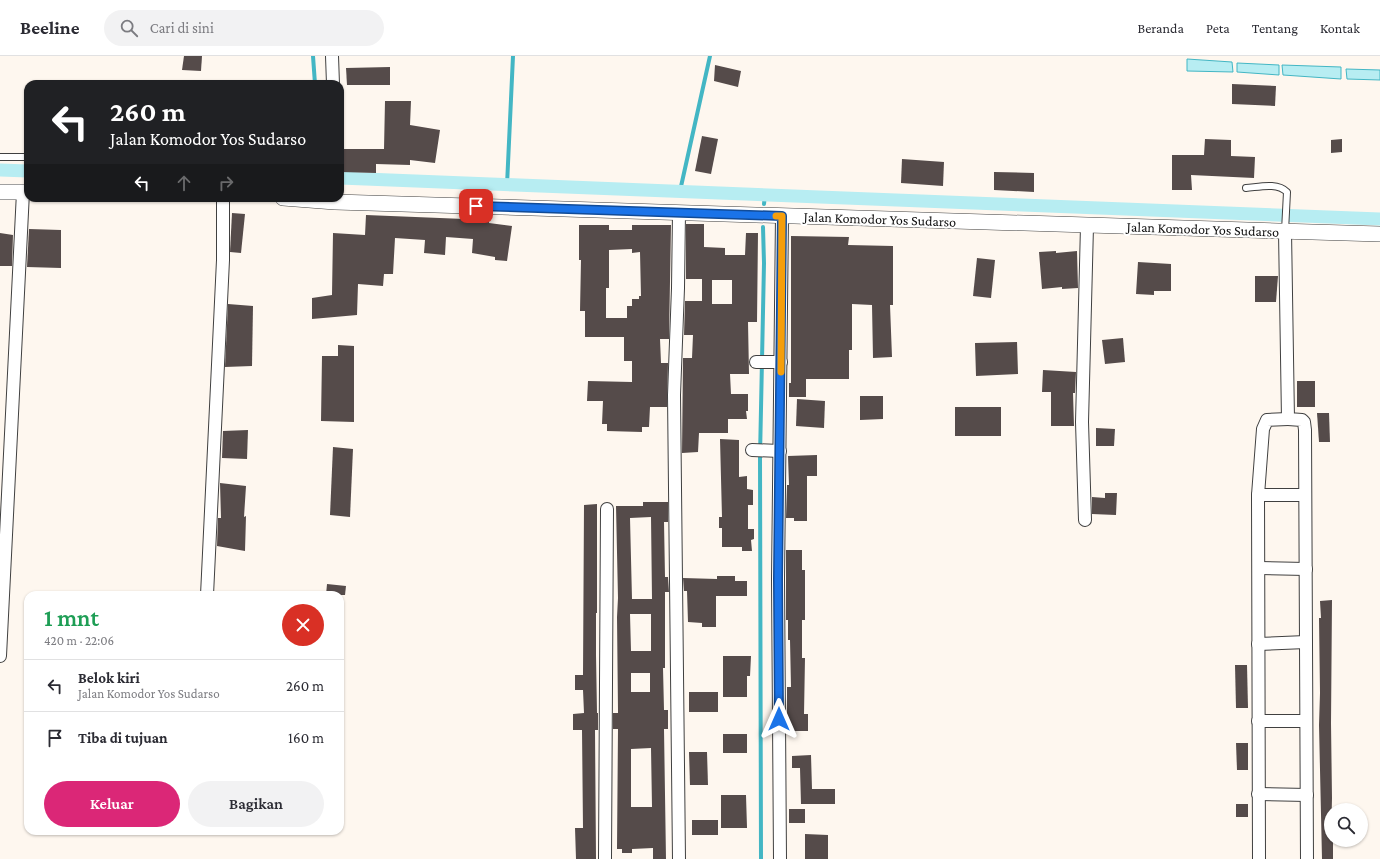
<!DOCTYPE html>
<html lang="id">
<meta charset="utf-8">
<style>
body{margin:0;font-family:"Crimson Pro",serif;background:#f2f2f3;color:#2b2b33;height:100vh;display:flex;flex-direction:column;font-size:15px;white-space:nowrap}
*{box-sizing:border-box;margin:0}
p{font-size:13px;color:#7c7c81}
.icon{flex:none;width:22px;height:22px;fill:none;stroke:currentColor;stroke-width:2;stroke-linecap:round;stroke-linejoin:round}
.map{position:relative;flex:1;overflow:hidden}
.details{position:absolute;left:24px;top:535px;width:320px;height:244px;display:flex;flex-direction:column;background:#fff;border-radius:12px;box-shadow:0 1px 3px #0004}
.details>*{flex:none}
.top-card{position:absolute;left:24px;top:24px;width:320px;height:122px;border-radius:12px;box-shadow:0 1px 3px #0004;background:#202124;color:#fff;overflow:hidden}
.fabs{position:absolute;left:1324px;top:747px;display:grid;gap:8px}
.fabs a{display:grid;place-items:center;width:44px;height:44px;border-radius:50%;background:#fff;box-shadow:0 1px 3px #0004;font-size:20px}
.pin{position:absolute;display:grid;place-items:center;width:34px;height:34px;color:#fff;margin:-17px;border-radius:8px;box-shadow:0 2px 6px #0006}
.me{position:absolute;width:44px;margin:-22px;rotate:0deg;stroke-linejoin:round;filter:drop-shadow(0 0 3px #0008)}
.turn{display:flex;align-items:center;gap:14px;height:84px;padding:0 20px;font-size:18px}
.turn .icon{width:52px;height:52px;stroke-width:2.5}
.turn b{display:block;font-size:28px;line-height:34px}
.lanes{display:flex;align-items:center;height:38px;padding:0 20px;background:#0003;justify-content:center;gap:20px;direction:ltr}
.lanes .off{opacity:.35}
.round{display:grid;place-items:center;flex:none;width:42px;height:42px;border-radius:21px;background:#f2f2f3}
.overview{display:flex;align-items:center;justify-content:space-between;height:68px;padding:0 20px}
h1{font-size:24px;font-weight:600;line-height:30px;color:#1e9e55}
.button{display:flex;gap:8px;margin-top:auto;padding:8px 20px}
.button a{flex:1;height:46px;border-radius:24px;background:#db2777;color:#fff;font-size:16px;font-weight:600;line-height:46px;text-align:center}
.button a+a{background:#f2f2f3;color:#2b2b33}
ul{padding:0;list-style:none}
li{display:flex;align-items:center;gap:12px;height:52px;padding:0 20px;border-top:1px solid #e1e1e2}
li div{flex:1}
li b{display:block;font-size:15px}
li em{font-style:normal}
header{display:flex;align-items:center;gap:24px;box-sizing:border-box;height:56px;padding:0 20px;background:#fff;border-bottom:1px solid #e1e1e2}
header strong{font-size:19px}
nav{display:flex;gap:22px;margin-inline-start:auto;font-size:14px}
.search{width:280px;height:36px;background:#f2f2f3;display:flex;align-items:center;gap:10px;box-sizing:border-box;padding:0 14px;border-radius:22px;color:#7c7c81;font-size:15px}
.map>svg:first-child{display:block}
.water{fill:#b7edf2;stroke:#43b6c4}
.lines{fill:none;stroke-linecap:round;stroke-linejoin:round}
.stream{stroke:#43b6c4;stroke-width:4}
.canal{stroke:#b7edf2;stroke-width:13}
.building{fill:#554b4a;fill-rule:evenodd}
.service-casing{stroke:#404040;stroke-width:8}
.minor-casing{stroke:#404040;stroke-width:14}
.tertiary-casing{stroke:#404040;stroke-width:16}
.service{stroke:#fff;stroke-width:6}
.minor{stroke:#fff;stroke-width:12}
.tertiary{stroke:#fff;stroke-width:15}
.route-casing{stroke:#114b97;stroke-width:10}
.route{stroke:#1a73e8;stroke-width:7}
.slow{stroke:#f59e0b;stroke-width:7}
.labels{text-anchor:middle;stroke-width:4;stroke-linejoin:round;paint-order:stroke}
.street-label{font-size:14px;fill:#0d0d0d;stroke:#fff}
</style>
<header>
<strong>Beeline</strong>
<div class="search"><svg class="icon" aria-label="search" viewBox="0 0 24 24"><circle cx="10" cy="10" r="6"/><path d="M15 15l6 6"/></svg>Cari di sini</div>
<nav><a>Beranda</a><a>Peta</a><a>Tentang</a><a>Kontak</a></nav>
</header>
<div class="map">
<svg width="1380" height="803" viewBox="0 0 1380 803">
<rect width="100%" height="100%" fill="#fef7ef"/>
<g class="water">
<path d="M1187 3 1232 6 1233 16 1187 15Z"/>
<path d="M1237 7 1279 9V19L1237 16Z"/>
<path d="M1282 9 1341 11V23L1283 19Z"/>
<path d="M1346 13 1380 14V24L1347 23Z"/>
</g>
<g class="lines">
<g class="stream">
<path d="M313 0 315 28"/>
<path d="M507 129 513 0"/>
<path d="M680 135 710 0"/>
<path d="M764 148 765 139"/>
<path d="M761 803 760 401 764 207 763 171"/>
</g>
<g class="canal">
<path d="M0 114 28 115"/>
<path d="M340 122 1380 163"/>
</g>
</g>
<g class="building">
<path d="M184 0H202L201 15 182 14Z"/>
<path d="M715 9 741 15 738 31 714 25Z"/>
<path d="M390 11V29H347L346 12Z"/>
<path d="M1232 28 1276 30 1275 50 1232 48Z"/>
<path d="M385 45H411L410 69 440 74 435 107 410 104V109L376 108V117L341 116V93H384Z"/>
<path d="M702 80 718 83 711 118 695 115Z"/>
<path d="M1205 83 1231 84V100L1255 101 1254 122 1191 119 1192 134H1172V99H1204Z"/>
<path d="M1342 83V96L1331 97V84Z"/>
<path d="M902 103 944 106 943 130 901 127Z"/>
<path d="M994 116 1034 117V136L994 134Z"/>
<path d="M232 157 245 158 241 197 230 196Z"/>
<path d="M366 159 489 164V167L512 170 507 205 495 204V201L472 197 473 183 446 181 445 199 424 197 425 184 395 182 393 218H384L383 230 358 228 357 259 312 263V242L332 239 333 177 365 179Z"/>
<path d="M686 168H704V191L725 192V199H745L746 177H758L757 266H748L749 318H730L731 338H748V355H746L747 363H728V377H699L698 396 682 397 683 302H692L693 279H684L685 245H702V223H686ZM712 224H732V248H712Z"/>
<path d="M579 169H609V174H632V169H671L669 283H660L661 307H668L667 351H650L649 371H642V376L607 375V368H602L603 345H587L588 325 632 326V305H624V281H585V255H580L581 204H579ZM632 193V197L640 196 641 240H639V243H632V250H627V262H606V232H609V194Z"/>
<path d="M29 173 61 174V212L27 211Z"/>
<path d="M0 177 13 179 12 210H0Z"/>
<path d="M791 180 849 181 848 189 893 190V249H890L892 301 873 302 872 249 852 248V294H849V323H806V341H789V327H791Z"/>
<path d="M1056 195V197L1077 195 1078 232 1062 233V231L1042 233 1039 196Z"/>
<path d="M977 202 995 204 991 242 973 240Z"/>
<path d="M1138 206 1171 208V235H1154V239L1136 238Z"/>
<path d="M1255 220H1278L1276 246H1255Z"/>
<path d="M228 248 253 250 252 310 225 311Z"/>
<path d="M1123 282 1125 306 1105 308 1102 284Z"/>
<path d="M1017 286 1018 318 976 320 975 287Z"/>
<path d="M338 289 354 290V366L321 365 322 300H338Z"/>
<path d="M1043 314 1076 316 1075 337H1073L1074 370H1051V336H1042Z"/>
<rect x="1297" y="325" width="18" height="26"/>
<path d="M860 340H883V363L860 364Z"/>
<path d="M797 343 825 345 824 372 796 370Z"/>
<rect x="955" y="351" width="46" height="29"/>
<path d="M1317 357H1329L1330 386H1319Z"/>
<path d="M1096 372 1115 373 1114 390H1096Z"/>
<path d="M248 374 247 403 222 402 223 375Z"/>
<path d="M720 383 739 384V421L747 420V433L753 434V449H748V473H754V483L751 484 752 495H742V491H722V472H719V461H722Z"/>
<path d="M333 391 353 393 350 461 330 459Z"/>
<path d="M817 399V420H807V465H794V462H786L787 429H789L788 400Z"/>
<path d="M220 427 246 430 244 461 246 460 245 495 217 490 218 462H221Z"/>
<path d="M1105 437H1117L1116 459 1092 458V441L1105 442Z"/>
<path d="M643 446H668V466H664L665 521H668L669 536H665V612H663L664 654H668V673H664L666 803H653V792L632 793V797H622V793H617L618 673H613V657H618V655L617 561 618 542 616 450H643ZM651 461 652 543H632L630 462ZM630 558H651V595H631ZM631 617H650V636H631ZM651 692 652 751H631V693Z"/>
<path d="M597 448V557H596V599L597 657H598V674H595L596 803H576L575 772H583L582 674H573V658L584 657 583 634H575V619H583L584 449Z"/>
<path d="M786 494H802V514H805V564H802V602H805L804 658H808V675H787V631H791L790 584H788V564H786Z"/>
<path d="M717 520H735V525H747V540H716V571H702V567L688 566 687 535H684L683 522 717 523Z"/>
<path d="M327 528 346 530 345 539H326Z"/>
<path d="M1332 544 1331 667 1332 742 1331 784H1333V803H1322L1319 669 1320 637 1319 562H1321L1320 545Z"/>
<path d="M723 600H751L750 620H747V641H723Z"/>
<path d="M1235 609H1247L1248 652H1236Z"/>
<rect x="689" y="636" width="29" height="20"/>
<rect x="723" y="678" width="24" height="19"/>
<path d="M1236 687H1248V714H1237Z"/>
<path d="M689 696H707L708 729H690Z"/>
<path d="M811 699 812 733H835V748H801L800 712H792V700Z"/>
<path d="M721 739H746L747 772H721Z"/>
<rect x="1236" y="748" width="12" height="13"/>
<rect x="789" y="753" width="16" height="14"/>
<rect x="692" y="764" width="26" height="15"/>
<path d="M805 778 828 779V803H805Z"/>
</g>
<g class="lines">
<g class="service-casing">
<g id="service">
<path d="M0 101H28"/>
<path d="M1246 132C1259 131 1277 126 1287 136L1285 175"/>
</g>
</g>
<g class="minor-casing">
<g id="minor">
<path d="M332 0 333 28"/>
<path d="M1285 175 1288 363 1302 364 1304 366 1305 374 1307 803"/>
<path d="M756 306H781"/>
<path d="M752 394 780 395"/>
<path d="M1258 439H1305"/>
<path d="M1085 464 1082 366 1087 170"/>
<path d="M1259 512 1306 513"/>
<path d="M207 539 223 204V142"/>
<path d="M1258 588 1306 586"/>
<path d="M0 600 23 136"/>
<path d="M1258 665H1306"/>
<path d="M1258 738 1307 739"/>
<path d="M605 803 607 453"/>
<path d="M679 803 674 339 678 232 679 157"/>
<path d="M780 803 778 523 782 160"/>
<path d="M1259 803 1258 439 1263 373 1267 364 1288 363"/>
</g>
</g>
<g class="tertiary-casing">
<g id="tertiary">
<path d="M0 136H28"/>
<path d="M283 142 335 146 1380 178"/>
</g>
</g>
<use href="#service" class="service"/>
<use href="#minor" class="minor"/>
<use href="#tertiary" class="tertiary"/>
</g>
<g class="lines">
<g class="route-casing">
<path id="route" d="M476 150 782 160 778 523 779 663"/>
</g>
<use href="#route" class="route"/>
<path class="slow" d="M776 160H782L781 316"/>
</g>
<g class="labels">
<g class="street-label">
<text transform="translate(880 163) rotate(2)" y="5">Jalan Komodor Yos Sudarso</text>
<text transform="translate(1203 173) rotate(2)" y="5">Jalan Komodor Yos Sudarso</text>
</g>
</g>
</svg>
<div class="fabs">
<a><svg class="icon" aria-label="search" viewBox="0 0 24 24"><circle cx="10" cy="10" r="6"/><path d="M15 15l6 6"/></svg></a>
</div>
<div class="pin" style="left:476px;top:150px;background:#d93025"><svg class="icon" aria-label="arrive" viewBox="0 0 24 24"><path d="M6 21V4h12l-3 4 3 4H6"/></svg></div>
<svg class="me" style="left:779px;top:663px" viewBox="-20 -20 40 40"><path d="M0-17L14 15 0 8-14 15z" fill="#1a73e8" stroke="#fff" stroke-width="4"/></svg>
<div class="top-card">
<div class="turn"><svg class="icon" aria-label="left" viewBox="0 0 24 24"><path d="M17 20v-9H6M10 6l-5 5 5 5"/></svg><div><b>260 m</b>Jalan Komodor Yos Sudarso</div></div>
<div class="lanes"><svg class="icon" aria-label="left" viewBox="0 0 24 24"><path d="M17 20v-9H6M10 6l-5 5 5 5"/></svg><svg class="icon off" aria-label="ahead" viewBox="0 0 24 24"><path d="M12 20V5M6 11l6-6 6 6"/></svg><svg class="icon off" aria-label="right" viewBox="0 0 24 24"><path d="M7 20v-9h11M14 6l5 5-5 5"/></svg></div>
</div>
<section class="details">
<div class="overview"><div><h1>1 mnt</h1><p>420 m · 22:06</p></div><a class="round" style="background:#d93025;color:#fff"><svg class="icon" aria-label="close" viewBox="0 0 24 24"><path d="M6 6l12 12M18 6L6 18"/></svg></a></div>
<ul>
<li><svg class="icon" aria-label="left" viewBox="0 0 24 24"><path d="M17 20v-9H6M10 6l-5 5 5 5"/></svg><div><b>Belok kiri</b><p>Jalan Komodor Yos Sudarso</p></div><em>260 m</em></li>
<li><svg class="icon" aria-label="arrive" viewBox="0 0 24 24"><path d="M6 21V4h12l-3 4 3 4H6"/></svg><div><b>Tiba di tujuan</b></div><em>160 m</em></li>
</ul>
<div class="button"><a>Keluar</a><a>Bagikan</a></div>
</section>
</div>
